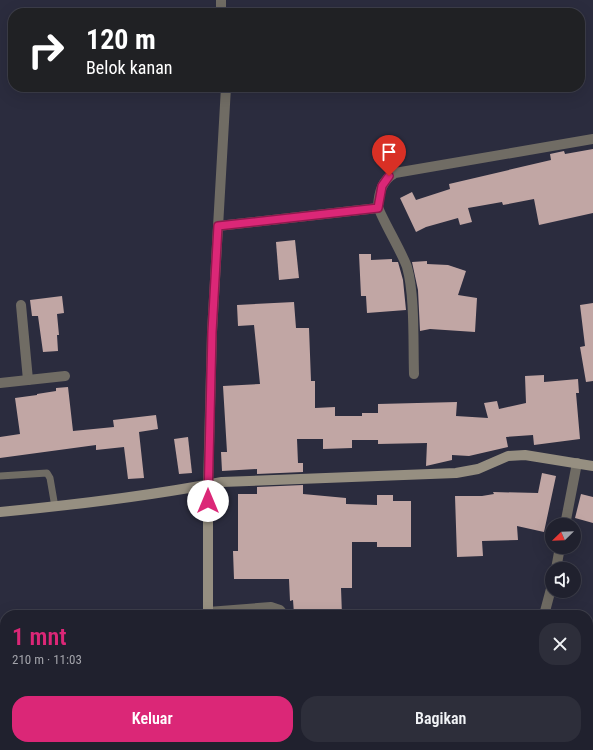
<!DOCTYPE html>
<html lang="id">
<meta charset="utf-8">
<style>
body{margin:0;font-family:"Roboto Condensed",sans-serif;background:#2d2e3a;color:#f1f3f6;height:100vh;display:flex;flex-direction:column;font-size:15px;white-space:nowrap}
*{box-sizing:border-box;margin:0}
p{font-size:13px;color:#a2a3aa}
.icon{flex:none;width:22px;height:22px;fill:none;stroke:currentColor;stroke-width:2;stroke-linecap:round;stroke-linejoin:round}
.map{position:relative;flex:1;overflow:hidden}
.sheet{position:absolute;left:0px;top:610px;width:593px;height:140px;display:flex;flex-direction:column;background:#20212e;border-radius:16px 16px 0 0;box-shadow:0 4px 16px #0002,0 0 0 1px #3d3e4a}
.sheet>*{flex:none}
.guide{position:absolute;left:8px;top:8px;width:577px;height:84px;border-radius:16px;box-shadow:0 4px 16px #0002,0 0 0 1px #3d3e4a;background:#202124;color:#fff;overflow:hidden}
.needle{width:26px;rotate:247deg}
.controls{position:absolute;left:545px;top:518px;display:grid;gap:8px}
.controls a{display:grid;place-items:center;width:36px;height:36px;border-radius:50%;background:#20212e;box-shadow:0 4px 16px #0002,0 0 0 1px #3d3e4a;font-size:20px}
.pin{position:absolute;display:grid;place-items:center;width:34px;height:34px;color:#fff;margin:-41px -17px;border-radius:50% 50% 50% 0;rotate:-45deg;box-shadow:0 0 4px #0007}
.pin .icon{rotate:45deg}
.me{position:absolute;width:44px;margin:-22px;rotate:0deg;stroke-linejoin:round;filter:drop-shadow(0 0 3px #0008)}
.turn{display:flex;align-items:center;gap:14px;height:84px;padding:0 12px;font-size:18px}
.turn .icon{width:52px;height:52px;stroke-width:2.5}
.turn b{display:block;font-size:28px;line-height:34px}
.round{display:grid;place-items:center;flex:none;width:42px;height:42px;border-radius:16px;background:#2d2e3a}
.headline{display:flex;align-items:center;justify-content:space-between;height:68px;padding:0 12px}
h1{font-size:24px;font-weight:600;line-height:30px;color:#db2777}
.action{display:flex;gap:8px;margin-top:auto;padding:8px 12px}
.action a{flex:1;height:46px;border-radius:16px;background:#db2777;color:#fff;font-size:16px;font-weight:600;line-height:46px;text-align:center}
.action a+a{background:#2d2e3a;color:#f1f3f6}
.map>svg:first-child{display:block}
.building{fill:#c1a6a4}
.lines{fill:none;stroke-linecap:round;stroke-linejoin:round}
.lane{stroke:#706c64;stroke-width:7}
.street{stroke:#706c64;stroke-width:10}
.secondary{stroke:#968f81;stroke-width:10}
.route-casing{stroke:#8e194d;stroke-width:10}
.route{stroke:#db2777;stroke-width:7}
</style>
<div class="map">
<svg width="593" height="750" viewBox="0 0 593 750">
<rect width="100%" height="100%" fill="#2b2c3e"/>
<g class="building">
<path d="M593 149V213L539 225 534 199 503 205 502 202 468 208 472 222 460 225 458 218 426 227 416 232 400 198 412 192 416 200 450 189 449 184 551 160 550 154 564 151 565 154Z"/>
<path d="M295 240 299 278 279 280 276 242Z"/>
<path d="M359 254H371V260L392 259V262H398L403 280 406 310 367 313 366 296H361Z"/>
<path d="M427 261V264L448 265 466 271 458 295 477 298 475 332 430 329 420 331 418 290 412 262Z"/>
<path d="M62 296 64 313 57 314 59 335H57L58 351 43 352 38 316H32L30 300Z"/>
<path d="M294 302 296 328H309L311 381H315V408L335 407V416H362V413H378V404L457 402 456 416 488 418 484 403 497 401 499 409 526 403 525 376 544 375V382L578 379 579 393H576L580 439 534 445 533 435 506 437 508 447 469 456 452 455V460L426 466 427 443 378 444V440H352V448L323 449V439H297L298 463H303V472L257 474V469L222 471 221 452H227L223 386 260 384 254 325 238 326 237 305Z"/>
<path d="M593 303V381L586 382 580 347 585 346 580 305Z"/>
<path d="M68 387 73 431 114 427 113 420 156 415 158 429 139 432 144 478 128 479 124 447 96 450V445L0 458V437L20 434 15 398 37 395V394L56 391V388Z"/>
<path d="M188 437 192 473 179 474 174 439Z"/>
<path d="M542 473 556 476 544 532 517 526 518 540 482 541 483 556 457 557 455 496H482L494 494 493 492 538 493Z"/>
<path d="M303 485V494L346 498V504L377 505V495H393V501H411V547H377V542H352V588H341L342 615 294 614 293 600 290 601 289 579H234L233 551H238V494H257V487Z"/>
<path d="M581 494 593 497V523L575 518Z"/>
</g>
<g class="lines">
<path class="lane" d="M0 476 47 473 50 478 55 507"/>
<g class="street">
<path d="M221 0V13"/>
<path d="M218 226 378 208"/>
<path d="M21 305 28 380"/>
<path d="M414 374C413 343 415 295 407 267 403 254 378 212 378 206 379 192 382 180 395 173L593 139"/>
<path d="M0 383 65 376"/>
<path d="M208 485 212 332 226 87"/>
<path d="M565 525 577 463"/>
<path d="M556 569 560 547"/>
<path d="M208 612 271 607 280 610 284 615"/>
<path d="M544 615 552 585"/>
</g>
<g class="secondary">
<path d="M0 512C74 505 149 496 222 482L456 473 478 469 508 456 525 455 593 466"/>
<path d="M208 615V485"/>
<path d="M208 745V750"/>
</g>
</g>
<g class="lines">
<g class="route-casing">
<path id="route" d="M208 501 212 332 218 226 378 208 382 186 389 176"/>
</g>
<use href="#route" class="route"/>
</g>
</svg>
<div class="controls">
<a><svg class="needle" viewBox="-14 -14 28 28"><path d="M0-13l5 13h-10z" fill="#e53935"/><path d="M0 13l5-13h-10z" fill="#a2a3aa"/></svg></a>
<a><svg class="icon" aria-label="sound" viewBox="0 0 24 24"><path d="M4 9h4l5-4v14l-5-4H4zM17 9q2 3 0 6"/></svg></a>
</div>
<div class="pin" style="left:389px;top:176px;background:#d93025"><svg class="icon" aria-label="arrive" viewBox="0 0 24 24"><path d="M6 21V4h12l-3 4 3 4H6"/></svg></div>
<svg class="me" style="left:208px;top:501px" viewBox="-20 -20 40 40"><circle r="19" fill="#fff"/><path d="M0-13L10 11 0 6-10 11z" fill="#db2777"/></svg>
<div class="guide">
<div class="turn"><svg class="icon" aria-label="right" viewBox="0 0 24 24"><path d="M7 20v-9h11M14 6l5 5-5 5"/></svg><div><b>120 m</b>Belok kanan</div></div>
</div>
<section class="sheet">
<div class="headline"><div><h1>1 mnt</h1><p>210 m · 11:03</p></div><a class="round"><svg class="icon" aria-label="close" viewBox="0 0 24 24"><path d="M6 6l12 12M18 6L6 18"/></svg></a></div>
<div class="action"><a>Keluar</a><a>Bagikan</a></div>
</section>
</div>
